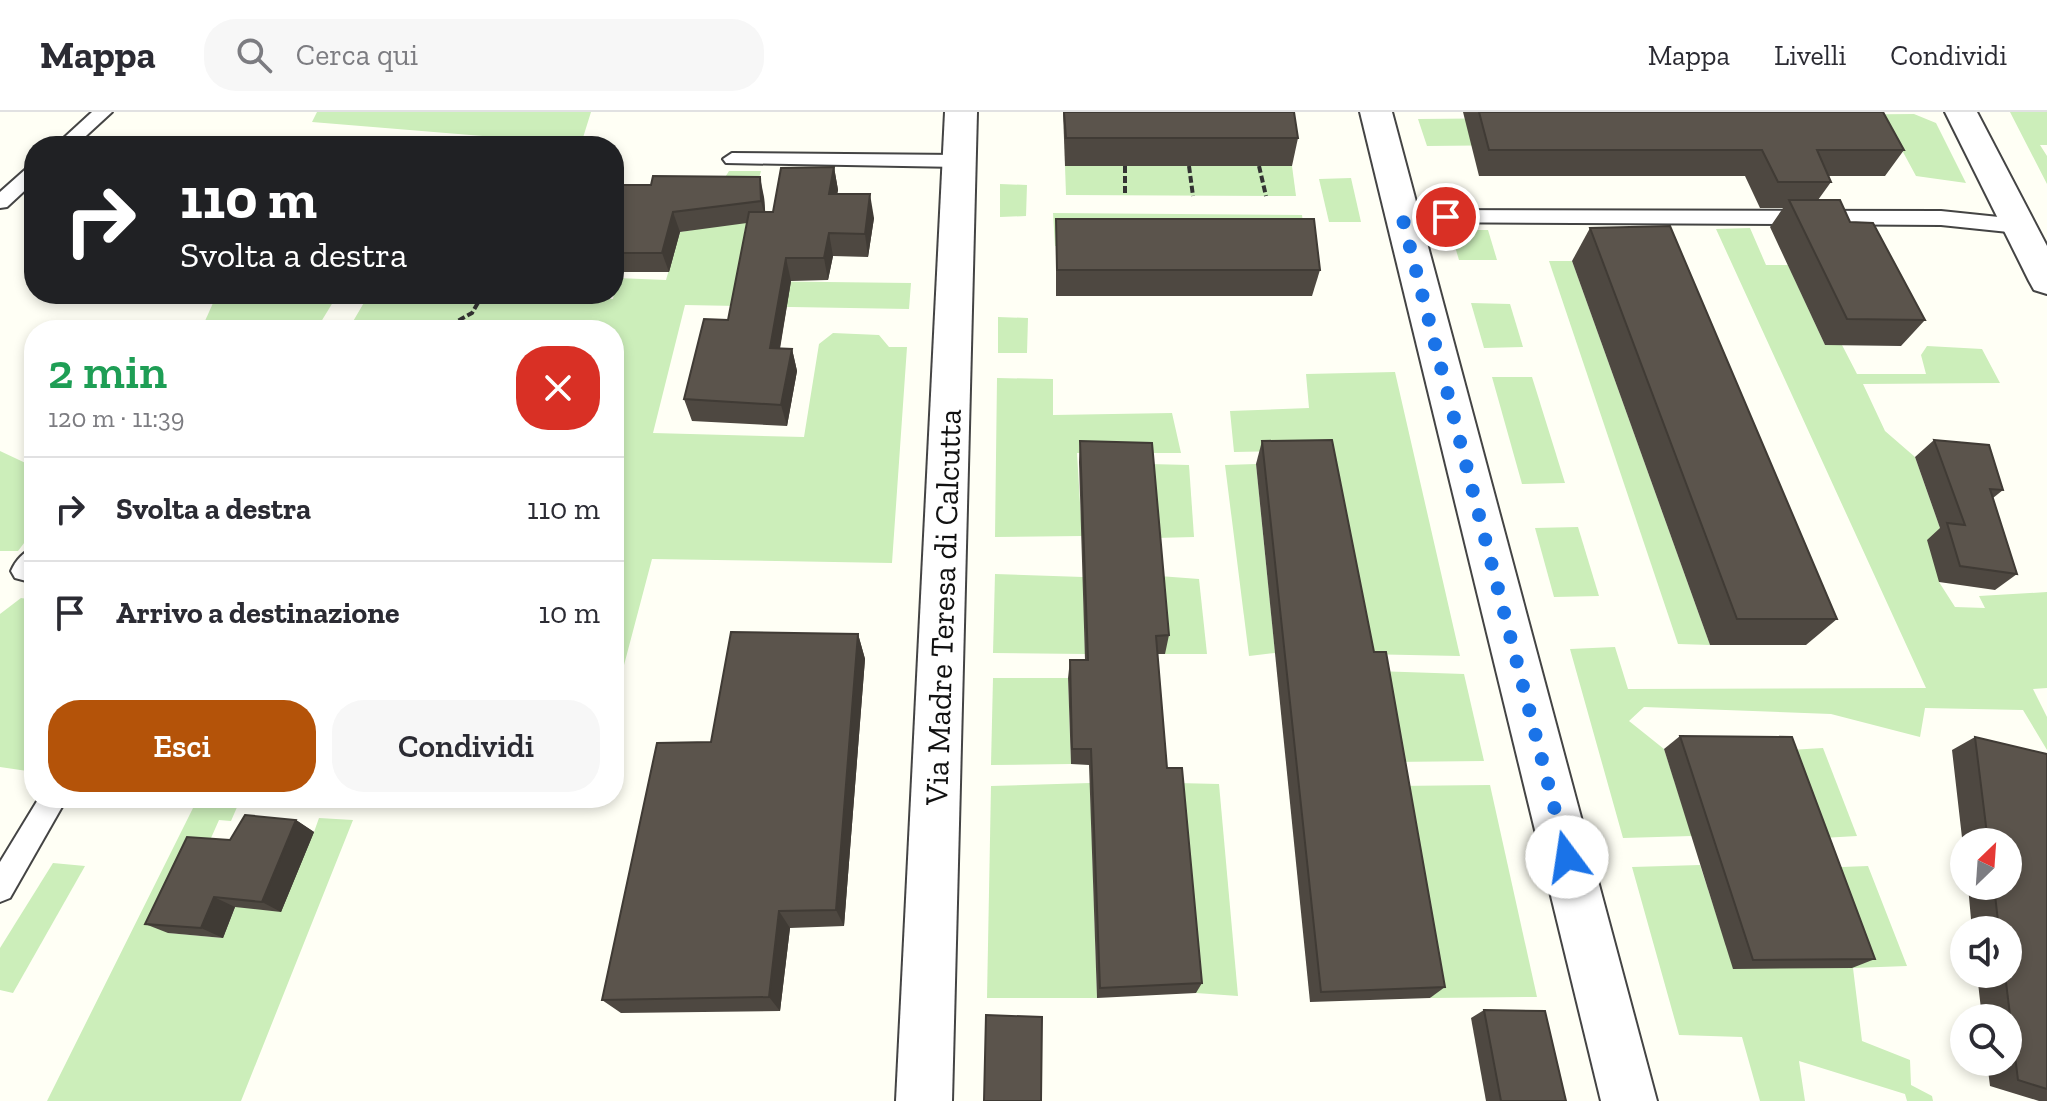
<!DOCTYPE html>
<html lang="it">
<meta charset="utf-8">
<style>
body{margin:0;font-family:"Zilla Slab",serif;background:#f7f7f7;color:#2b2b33;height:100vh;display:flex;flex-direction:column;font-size:30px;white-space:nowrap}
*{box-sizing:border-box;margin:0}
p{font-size:26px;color:#7c7c81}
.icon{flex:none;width:44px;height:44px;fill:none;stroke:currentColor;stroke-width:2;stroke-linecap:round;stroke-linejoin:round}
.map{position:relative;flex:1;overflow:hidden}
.panel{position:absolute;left:24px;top:208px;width:600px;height:488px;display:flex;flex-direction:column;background:#fff;border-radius:32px;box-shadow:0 4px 12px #0003}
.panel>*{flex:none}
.hud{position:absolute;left:24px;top:24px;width:600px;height:168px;border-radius:32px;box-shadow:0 4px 12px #0003;background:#202124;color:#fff;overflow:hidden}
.needle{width:52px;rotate:25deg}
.fabs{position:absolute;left:1950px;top:716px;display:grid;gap:16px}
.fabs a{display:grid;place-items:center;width:72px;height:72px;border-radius:50%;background:#fff;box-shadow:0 4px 12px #0003;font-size:40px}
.pin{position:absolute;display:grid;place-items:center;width:68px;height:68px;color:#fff;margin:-34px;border:4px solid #fff;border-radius:50%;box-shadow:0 2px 8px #0007}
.me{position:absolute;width:88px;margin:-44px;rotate:346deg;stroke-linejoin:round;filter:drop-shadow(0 0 6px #0008)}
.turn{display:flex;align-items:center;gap:28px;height:168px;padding:0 24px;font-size:36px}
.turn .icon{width:104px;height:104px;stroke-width:2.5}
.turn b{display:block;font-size:56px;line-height:68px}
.round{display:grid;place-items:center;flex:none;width:84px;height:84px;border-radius:32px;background:#f7f7f7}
.headline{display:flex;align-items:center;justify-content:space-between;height:136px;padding:0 24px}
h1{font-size:48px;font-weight:600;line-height:60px;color:#1e9e55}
.button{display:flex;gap:16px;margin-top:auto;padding:16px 24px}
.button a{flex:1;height:92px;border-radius:32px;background:#b45309;color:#fff;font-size:32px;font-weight:600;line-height:92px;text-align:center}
.button a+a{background:#f7f7f7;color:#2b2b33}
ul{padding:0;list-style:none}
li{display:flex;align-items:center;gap:24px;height:104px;padding:0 24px;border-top:2px solid #e1e1e2}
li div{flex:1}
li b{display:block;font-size:30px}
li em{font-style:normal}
header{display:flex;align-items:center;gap:48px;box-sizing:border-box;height:112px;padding:0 40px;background:#fff;border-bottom:2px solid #e1e1e2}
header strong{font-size:38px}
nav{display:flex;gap:44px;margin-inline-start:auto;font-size:28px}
.search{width:560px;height:72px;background:#f7f7f7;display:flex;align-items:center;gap:20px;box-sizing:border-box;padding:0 28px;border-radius:32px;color:#7c7c81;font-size:30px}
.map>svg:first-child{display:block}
.green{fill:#cceeba}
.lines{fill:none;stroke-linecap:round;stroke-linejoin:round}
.lane-casing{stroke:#444;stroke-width:4}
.street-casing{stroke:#444;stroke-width:4}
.path{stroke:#333;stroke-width:4;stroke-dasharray:7 3;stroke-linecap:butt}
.lane{fill:#fff;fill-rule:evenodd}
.street{fill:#fff;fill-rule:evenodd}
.wall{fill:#4e4841}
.shaded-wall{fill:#403b35}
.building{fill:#5b544c;stroke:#403b35;stroke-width:2}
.route{stroke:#1a73e8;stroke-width:14;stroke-dasharray:0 25.2}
.labels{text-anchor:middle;stroke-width:8;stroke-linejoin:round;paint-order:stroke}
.street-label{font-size:32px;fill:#111;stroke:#fff}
</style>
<header>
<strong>Mappa</strong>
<div class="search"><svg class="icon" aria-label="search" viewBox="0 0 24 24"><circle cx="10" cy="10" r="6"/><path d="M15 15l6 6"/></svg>Cerca qui</div>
<nav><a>Mappa</a><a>Livelli</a><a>Condividi</a></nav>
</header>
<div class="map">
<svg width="2047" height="989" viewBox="0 0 2047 989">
<rect width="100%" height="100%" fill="#fffff5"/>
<g class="green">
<path d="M317 0H591L581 32 312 10Z"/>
<path d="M2010 0H2047V33H2040L2047 44V72Z"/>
<path d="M1914 2 1936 11 1966 71 1916 64 1897 29 1427 34 1418 7Z"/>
<path d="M1065 54H1292L1296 84 1066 83Z"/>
<path d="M729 59H761L744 121 755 123 747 169 911 171 909 197 685 193 653 321 804 325 819 232 833 221 879 223 889 235H907L892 451 652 447 614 591V218H348L369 182H555L613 187 617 166 666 168 680 120 692 118Z"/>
<path d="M1351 66 1361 110H1329L1319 67Z"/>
<path d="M1000 72 1027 73 1026 104 1000 105Z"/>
<path d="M1053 101 1302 103 1306 134H1055Z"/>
<path d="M1750 116 1766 153H1788L1825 233H1842L1857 262H1926L1921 243 1927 234 1982 237 2000 271 1863 272 1885 319 1915 345 1945 430 1939 470 1955 495 1985 496 1979 484 2047 480V576L2033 577 2047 605V638L2023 598 1925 596 1920 625 1831 602 1644 595 1629 609 1664 637 1692 724 1623 726 1570 537 1615 535 1628 577 1926 576 1716 117Z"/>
<path d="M1450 118H1488L1497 148H1459Z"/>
<path d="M1549 149H1572L1710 533 1678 532Z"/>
<path d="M217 182H338L316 218H201Z"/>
<path d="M1471 191 1510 192 1523 235 1484 236Z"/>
<path d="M998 205 1028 206 1027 241H998Z"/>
<path d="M1395 260 1460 544 1360 542 1322 338 1234 340 1230 299 1309 296 1306 262Z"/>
<path d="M1492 265H1532L1565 371 1522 372Z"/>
<path d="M997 266 1053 267V303L1172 301 1181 341H1077L1082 424 995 425Z"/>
<path d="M0 339 34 355V418L18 439H0Z"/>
<path d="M1149 352 1189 353 1194 425 1155 426Z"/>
<path d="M1256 352 1275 541 1249 544 1225 353Z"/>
<path d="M1578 415 1599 484 1554 485 1535 416Z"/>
<path d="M995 462 1083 465 1085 542 993 541Z"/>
<path d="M1159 464 1199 467 1207 542H1165Z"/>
<path d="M21 486 34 488V660L0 655V502Z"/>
<path d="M1375 559 1464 562 1484 649 1391 650Z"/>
<path d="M993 566H1068L1071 652 991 653Z"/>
<path d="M1823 636 1857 724 1805 727 1773 639Z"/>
<path d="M1090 671 1097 886H987L991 674Z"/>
<path d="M1177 671 1219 672 1238 884 1196 881Z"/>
<path d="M1490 673 1537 885 1431 886 1395 674Z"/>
<path d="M198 686H241L231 709 219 708 169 821 223 826 235 795 314 720 319 706 353 708 241 989H47Z"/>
<path d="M53 751 85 754 13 881 0 878V836Z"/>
<path d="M1700 753 1734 857 1816 756 1868 754 1907 854 1853 856 1862 929 1910 948 1911 973 1932 984 1933 989H1907L1905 982 1799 949 1805 989H1760L1742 925 1679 923 1632 755Z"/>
</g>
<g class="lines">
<g class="lane-casing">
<g id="lane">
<path d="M92 0H112L75 34H55Z"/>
<path d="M732 41 959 43 968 49 959 55 726 51 723 47Z"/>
<path d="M34 54V70L7 95 0 96V80L27 56Z"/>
<path d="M1402 98 1941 99 2018 107 2028 114 2018 121 1941 113 1402 110 1392 104Z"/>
<path d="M34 436V471L15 466 11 459C16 448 23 440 34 436Z"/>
<path d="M39 686H67L10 786 0 790V750Z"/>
</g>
</g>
<g class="street-casing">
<g id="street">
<path d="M945 0H977L952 989H896Z"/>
<path d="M1360 0H1392L1657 989H1601Z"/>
<path d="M1945 0H1977L2047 134V182L2034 178 2029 169Z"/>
</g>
</g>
<g class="path">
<path d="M1125 54V83"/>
<path d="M1189 54 1193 84"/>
<path d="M1259 54 1266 84"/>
<path d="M351 213 358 218"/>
<path d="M441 218 472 201 483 182"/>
</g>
<use href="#lane" class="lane"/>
<use href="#street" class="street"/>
</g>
<g class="wall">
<path d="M1063 0H1294L1298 26 1292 54H1065Z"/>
<path d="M1463 0H1883L1904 38 1885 64H1828L1831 70 1818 88 1850 110 1925 208 1901 234 1825 233 1770 115 1783 96H1760L1745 64H1479Z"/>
<path d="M834 55 838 78 837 82 874 106 868 145 833 144 828 168 791 169 780 237H792L797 259 787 314 692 309 684 287 728 208 747 111 680 120 669 160H614V73L764 85 765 100H773Z"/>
<path d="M1056 107 1320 158 1312 184H1056Z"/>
<path d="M1590 116 1837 507 1806 533H1710L1572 149Z"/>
<path d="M1934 328 2003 378 1993 386 2017 462 1995 478 1939 470 1927 428 1940 416 1915 345Z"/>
<path d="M1080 329 1169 523 1165 542H1157L1167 656 1202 871 1196 881 1097 886 1089 653 1071 652 1068 566 1070 548H1085L1079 350Z"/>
<path d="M1262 329 1374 540 1445 875 1430 886 1310 890 1256 352Z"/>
<path d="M858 522 865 547 844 814 790 816 780 899 621 901 602 888 711 630Z"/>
<path d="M1680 624 1875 847 1852 856 1733 857 1664 637Z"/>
<path d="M1975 625 2047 642V989H2039L1990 974 1987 950H2008V906H1982L1977 862H2008V818H1972L1968 774H2008V730H1964V743L1952 638Z"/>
<path d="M296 708 314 720 281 800 235 795 223 826 168 821 145 812 230 728Z"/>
<path d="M1484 898 1566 989H1486L1471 906Z"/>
</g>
<g class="shaded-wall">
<path d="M834 55 838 78 833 105 829 82Z"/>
<path d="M760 65 764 85 766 109 761 89Z"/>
<path d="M870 82 874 106 868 145 865 122Z"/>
<path d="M673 100 680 120 669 160 662 141Z"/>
<path d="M829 121 833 144 828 168 824 146Z"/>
<path d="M786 146 791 169 776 258 770 236Z"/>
<path d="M792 237 797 259 787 314 781 293Z"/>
<path d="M858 522 865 547 844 814 836 798Z"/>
<path d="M296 708 314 720 281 800 262 790Z"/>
<path d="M214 785 235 795 223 826 201 816Z"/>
<path d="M779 799 790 816 780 899 769 885Z"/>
</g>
<g class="building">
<path d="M1064 0H1294L1298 26H1066Z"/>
<path d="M1479 0H1883L1904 38H1817L1831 70H1778L1762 38H1489Z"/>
<path d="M834 55 829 82H870L865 122 829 121 824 146H786L770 236 792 237 781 293 684 287 704 207 728 208 749 100H773L781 56Z"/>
<path d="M653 64 760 65 761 89 673 100 662 141H614V73H651Z"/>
<path d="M1789 88H1840L1850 110 1873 111 1925 208 1847 207Z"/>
<path d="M1056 107H1314L1320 158H1057Z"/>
<path d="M1670 114 1837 507H1737L1590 116Z"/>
<path d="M1332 328 1374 540H1386L1445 875 1321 880 1262 329Z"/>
<path d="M1934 328 1989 333 2003 378 1990 377 2017 462 1960 454 1947 411 1965 413Z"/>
<path d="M1080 329 1152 331 1169 523 1156 524 1167 656H1182L1202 871 1100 876 1091 637H1072L1070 548H1088Z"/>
<path d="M731 520 858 522 836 798 779 799 769 885 602 888 657 631 711 630Z"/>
<path d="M1680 624 1792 625 1875 847 1753 848Z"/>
<path d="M1975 625 2047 642V977L2018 968 2005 862H2008V818H1999L1994 774H2008V730H1988Z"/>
<path d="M245 703 296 708 262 790 214 785 201 816 145 812 187 725 230 728Z"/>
<path d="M1484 898 1545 899 1566 989H1501Z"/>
<path d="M986 903 1042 905 1041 989H984Z"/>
</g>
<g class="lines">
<path class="route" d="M1446 105 1402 104 1567 745"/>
</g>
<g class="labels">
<g class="street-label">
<text transform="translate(943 495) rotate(-88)" y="11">Via Madre Teresa di Calcutta</text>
</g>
</g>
</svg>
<div class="fabs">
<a><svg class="needle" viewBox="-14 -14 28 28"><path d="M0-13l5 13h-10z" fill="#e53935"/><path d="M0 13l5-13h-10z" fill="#7c7c81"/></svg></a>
<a><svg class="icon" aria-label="sound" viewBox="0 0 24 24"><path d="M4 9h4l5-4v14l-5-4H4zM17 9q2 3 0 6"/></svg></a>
<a><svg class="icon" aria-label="search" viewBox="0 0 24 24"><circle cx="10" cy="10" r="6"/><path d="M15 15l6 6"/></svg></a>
</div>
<div class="pin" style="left:1446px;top:105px;background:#d93025"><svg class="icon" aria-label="arrive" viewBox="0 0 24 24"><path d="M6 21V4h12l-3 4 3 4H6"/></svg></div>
<svg class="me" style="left:1567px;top:745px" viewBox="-20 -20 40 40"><circle r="19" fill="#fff"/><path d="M0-13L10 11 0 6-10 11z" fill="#1a73e8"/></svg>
<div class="hud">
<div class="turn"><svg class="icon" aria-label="right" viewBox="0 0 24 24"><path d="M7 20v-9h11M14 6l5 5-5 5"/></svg><div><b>110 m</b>Svolta a destra</div></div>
</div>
<section class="panel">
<div class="headline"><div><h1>2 min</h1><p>120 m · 11:39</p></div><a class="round" style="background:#d93025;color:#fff"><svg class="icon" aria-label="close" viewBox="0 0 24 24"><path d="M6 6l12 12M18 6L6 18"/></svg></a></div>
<ul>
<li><svg class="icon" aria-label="right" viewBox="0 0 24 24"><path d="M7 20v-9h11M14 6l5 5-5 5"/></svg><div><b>Svolta a destra</b></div><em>110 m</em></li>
<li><svg class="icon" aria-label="arrive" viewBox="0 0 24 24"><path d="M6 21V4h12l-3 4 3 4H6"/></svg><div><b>Arrivo a destinazione</b></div><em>10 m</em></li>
</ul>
<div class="button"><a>Esci</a><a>Condividi</a></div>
</section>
</div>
